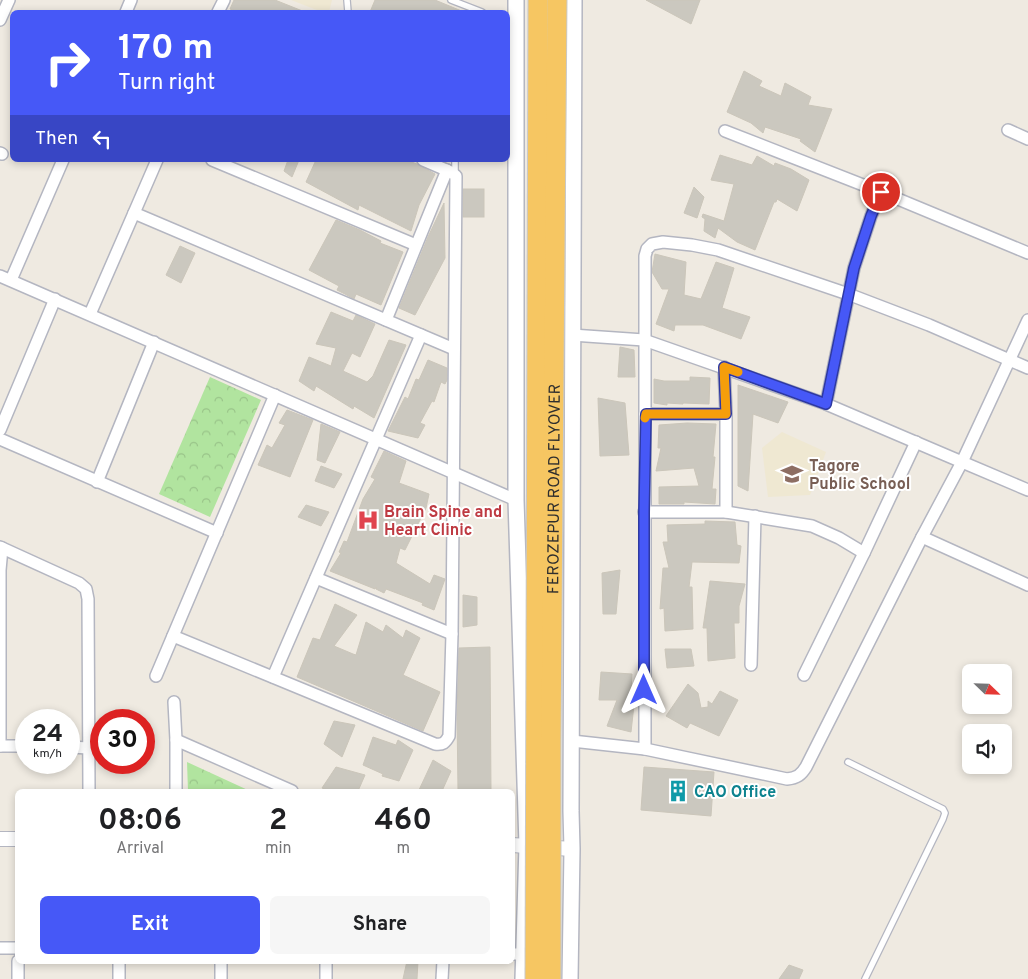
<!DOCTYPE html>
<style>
body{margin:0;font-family:Overpass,sans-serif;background:#f6f6f6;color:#202124;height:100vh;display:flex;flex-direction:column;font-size:19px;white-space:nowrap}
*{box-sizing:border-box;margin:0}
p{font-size:16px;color:#757577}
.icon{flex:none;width:28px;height:28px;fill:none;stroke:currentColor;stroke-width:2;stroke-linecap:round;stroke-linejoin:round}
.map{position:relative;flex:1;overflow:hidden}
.sheet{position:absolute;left:15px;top:789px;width:500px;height:175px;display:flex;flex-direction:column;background:#fff;border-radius:8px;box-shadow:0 2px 8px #0003}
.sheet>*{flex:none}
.banner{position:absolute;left:10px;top:10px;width:500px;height:152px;border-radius:8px;box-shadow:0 2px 8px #0003;background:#4658f7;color:#fff;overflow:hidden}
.needle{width:32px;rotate:113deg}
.controls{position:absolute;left:962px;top:664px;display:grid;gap:10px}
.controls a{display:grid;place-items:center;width:50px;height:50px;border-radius:8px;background:#fff;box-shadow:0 2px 8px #0003;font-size:25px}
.speed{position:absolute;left:15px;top:709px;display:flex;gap:10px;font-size:25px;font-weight:700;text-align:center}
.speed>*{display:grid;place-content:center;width:65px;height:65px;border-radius:50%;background:#fff;box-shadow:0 2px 8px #0003;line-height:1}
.speed small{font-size:12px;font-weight:400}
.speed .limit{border:8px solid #d22;background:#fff;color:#111}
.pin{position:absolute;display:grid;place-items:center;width:42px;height:42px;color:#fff;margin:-21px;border:2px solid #fff;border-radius:50%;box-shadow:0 1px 5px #0007}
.me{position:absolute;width:55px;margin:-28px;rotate:0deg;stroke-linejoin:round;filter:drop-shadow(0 0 4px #0008)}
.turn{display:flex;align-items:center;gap:18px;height:105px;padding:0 25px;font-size:22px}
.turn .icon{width:65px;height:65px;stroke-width:2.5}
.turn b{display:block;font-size:35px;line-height:42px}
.then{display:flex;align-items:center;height:48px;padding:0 25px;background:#0003;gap:10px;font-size:19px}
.eta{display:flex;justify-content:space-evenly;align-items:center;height:85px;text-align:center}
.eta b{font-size:30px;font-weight:700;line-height:35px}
.primary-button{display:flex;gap:10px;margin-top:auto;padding:10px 25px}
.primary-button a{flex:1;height:58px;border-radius:8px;background:#4658f7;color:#fff;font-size:20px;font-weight:700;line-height:58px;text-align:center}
.primary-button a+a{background:#f6f6f6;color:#202124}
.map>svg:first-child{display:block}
.education{fill:#efe8d2}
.park{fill:url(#park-crowns)}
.building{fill:#cbc8bf;stroke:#cbc6ba}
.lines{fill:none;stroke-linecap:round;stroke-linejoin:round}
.service-casing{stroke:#b4b6c1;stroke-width:8}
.minor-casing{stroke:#b4b6c1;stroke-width:14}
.tertiary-casing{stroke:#b4b6c1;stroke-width:16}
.secondary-casing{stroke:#b4b6c1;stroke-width:18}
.service{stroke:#fff;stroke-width:5.5}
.minor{stroke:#fff;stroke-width:11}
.tertiary{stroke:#fff;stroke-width:14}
.secondary{stroke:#fff;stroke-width:15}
.trunk-bridge-casing{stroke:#c9c9c9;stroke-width:21;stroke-linecap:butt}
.trunk-bridge{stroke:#f6c662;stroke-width:19}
.route-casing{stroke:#2e39a1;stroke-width:12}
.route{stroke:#4658f7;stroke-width:9}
.slow{stroke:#f59e0b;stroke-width:9}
.labels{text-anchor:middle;stroke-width:4;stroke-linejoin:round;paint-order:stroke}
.education-label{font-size:16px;font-weight:bold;fill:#785e54;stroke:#fff;text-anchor:start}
.street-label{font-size:16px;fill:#2e2e2e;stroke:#fff}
.health-label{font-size:16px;font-weight:bold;fill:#be3a42;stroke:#fff;text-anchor:start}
.culture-label{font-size:16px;font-weight:bold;fill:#0d838f;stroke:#fff;text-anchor:start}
</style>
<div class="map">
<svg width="1028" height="979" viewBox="0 0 1028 979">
<defs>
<pattern id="park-crowns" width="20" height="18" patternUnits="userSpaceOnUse" patternTransform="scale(1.25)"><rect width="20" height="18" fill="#b1e49f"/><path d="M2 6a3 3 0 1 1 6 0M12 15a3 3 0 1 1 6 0" fill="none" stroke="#99c489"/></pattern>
</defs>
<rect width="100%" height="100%" fill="#efeae1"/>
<g class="education">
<path d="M291 0H332L329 12H322Z"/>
<path d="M782 432 826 452 810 495 768 497 762 448Z"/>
</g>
<g class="park">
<path d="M210 377 261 400 210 517 159 494Z"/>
<path d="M187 762 250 791H188Z"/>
</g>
<g class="building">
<path d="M234 0H275L305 12H238L230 9Z"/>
<path d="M375 0H435L464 12H370Z"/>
<path d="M646 0H700L691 24Z"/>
<path d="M744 71 762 81 759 86 781 96 785 83 811 97 808 105 832 109 815 152 800 141 801 139 765 127 763 133 751 123 727 112Z"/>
<path d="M720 155 752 165 757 156 774 166 775 163 791 169 809 180 797 211 777 199 776 202H774L755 250 737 242 718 228 715 238 704 231 705 219 702 217 703 214 724 221 734 184 711 180Z"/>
<path d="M288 160H299L292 177 284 171Z"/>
<path d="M316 160H406L417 164 435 174 419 205 411 231 359 205 358 210 306 182Z"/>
<path d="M694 187 704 197 697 218 684 213Z"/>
<rect x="463" y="189" width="21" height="28"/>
<path d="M444 203 445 258 415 315 399 308 428 237Z"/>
<path d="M336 220 360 230 381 241 380 243 403 252 381 305 356 294 354 299 345 294 337 290 339 286 309 270Z"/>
<path d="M180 246 195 253 181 283 166 275Z"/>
<path d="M655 254 686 262 684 295 701 299 716 262 734 268 722 308 750 317 741 339 703 325H675L674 331 656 324 669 289H662L652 272Z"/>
<path d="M331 312 353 321 356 315 375 324 360 357 352 353 343 371 367 382 373 376 389 340 406 345 374 418 354 406 353 409 316 386 314 391 299 381 309 357 331 366 336 348 316 344Z"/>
<path d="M620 347 634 350 635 377H618Z"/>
<path d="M428 360 447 368V380L445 384 441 382 434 402 432 401 420 423 425 425 418 438 388 431 405 397 408 399 416 379 419 380Z"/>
<path d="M690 377 710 378 709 404 683 403V404L667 403V405L654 403V379L664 381H690Z"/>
<path d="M738 385 788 402 778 423 753 414 748 491 738 486Z"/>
<path d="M598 398 625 403 629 455 600 456Z"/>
<path d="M287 410 313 420 290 477 258 465 267 445 272 448 285 425 279 423Z"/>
<path d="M687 423 716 424 713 457H715L712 489H716L715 504 684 502V504H659V487L699 486 694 468 656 471 661 448H658L659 425Z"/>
<path d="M321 424 340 432 325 463 317 460Z"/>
<path d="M384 451 406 461 399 483 429 494 426 508 405 550 400 548 396 563 430 584 434 575 445 579 434 610 422 605 423 603 386 589 384 593 376 589V587L375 589 330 571 341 553 339 552 344 541 347 542 363 499 375 479 371 477Z"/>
<path d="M321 466 342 474 334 488 315 481Z"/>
<path d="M306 505 329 512 321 526 298 517Z"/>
<path d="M705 521 735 522 737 545 741 546 739 563 692 562 689 587H692L693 629 665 631 664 608 660 609 663 568H669L663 542H668L667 525 705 524Z"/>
<path d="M620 570 616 614H603L602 573Z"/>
<path d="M710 581 745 584 739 606V623H734L735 658 708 661 707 628H703Z"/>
<path d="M463 595 477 597V625L463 627Z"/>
<path d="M335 604 357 615 334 646 353 654 356 655 366 622 383 632 386 625 403 638 406 630 420 638 403 675 440 692 423 731 297 677 313 638 320 640Z"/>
<path d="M490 647 491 791H458L457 713 459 648Z"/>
<path d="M665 649H691L694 666 667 668Z"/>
<path d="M601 672 632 674 630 706 634 705 631 732 607 726 617 700H599Z"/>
<path d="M688 684 698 693 701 708 708 707V701L712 704 720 691 738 700 719 736 690 723 687 728 666 716Z"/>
<path d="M334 721 355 725 342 757 324 744Z"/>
<path d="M373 737 396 745 398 740 413 750 399 781 382 776 383 774 363 765Z"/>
<path d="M433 760 451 771 442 791 419 790Z"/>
<path d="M336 767 365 775 358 791H330L322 788Z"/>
<path d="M644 767 714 772 711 816 641 810Z"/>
<path d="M407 961H418L417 979H403Z"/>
<path d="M789 965 803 970 799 979H779Z"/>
</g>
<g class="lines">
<g class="service-casing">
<g id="service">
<path d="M347 0 348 12"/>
<path d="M451 0 482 12"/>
<path d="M455 174V160"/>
<path d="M848 762 937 806 943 809 945 813 943 819 865 979"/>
</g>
</g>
<g class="minor-casing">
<g id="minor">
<path d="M126 12 131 0"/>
<path d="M218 12 224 0"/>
<path d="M0 20 9 0"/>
<path d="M1008 130 1028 139"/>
<path d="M725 131 881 192 1028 253"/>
<path d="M0 153 2 154"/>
<path d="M157 160 134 213 454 349"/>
<path d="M212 160 416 245"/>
<path d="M0 276 516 500"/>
<path d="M11 280 63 160"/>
<path d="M90 314 134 213"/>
<path d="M386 320 447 170"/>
<path d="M572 335 644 340 826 404 962 462 1028 320"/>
<path d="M826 404 854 268 871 216 881 192"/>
<path d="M645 414H726"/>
<path d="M0 430 55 299"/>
<path d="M0 439 217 533"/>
<path d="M97 482 154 342"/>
<path d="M644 512H726V414L724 367"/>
<path d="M726 512 812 526 839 538 864 553"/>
<path d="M922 537 1028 585"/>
<path d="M0 547 79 583 86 589 88 599 89 791"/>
<path d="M316 578 452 634"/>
<path d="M173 636 435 744C443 745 445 743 449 736L452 634 456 176 451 172 423 160"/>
<path d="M751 665 755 516"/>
<path d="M804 675 864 553 916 442"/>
<path d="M156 676 275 395"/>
<path d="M273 677 421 335"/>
<path d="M174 702 176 740"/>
<path d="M572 741 645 749 787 779C797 778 801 775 806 767L922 537 962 462 1028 490"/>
<path d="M0 746V570L2 548"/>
<path d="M1 746H26"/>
<path d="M69 747 89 748"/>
<path d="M645 749C644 585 644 421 645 256L647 249 652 244 663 242 692 245 718 250 848 294 929 325 1028 368"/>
<path d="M176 791V740L292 791"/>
<path d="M0 948H18"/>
<path d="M512 954H524"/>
<path d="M18 961V979"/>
<path d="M119 961V979"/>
<path d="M221 961V979"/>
<path d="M326 979V961"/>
<path d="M442 979 443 961"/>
</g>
</g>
<g class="tertiary-casing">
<g id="tertiary">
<path d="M0 839H18"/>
<path d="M512 845 572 849"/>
</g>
</g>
<g class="secondary-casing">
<g id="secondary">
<path d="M516 0V500L527 845 523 979"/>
<path d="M570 979 572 849 571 811 574 0"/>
</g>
</g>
<use href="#service" class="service"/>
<use href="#minor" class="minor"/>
<use href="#tertiary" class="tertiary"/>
<use href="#secondary" class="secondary"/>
<g class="trunk-bridge-casing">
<g id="trunk-bridge">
<path d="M535 979 538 0"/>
<path id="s1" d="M551 979V740L557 0"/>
</g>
</g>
<use href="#trunk-bridge" class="trunk-bridge"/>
</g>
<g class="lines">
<g class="route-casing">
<path id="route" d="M644 690V512L646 414H726L724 367 826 404 854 268 871 216 881 192"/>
</g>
<use href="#route" class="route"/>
<path class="slow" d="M645 418 646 414H726L724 367 738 372"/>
</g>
<defs>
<g id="school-bare" transform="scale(1.725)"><path d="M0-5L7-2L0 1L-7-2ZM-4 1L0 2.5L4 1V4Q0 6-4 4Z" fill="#8d6e63" stroke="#fff" stroke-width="2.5" paint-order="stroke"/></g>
<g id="hospital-bare" transform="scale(1.725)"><path d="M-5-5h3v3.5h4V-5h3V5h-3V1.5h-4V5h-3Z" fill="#e0444e" stroke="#fff" stroke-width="2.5" paint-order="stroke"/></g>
<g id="building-bare" transform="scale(1.725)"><path d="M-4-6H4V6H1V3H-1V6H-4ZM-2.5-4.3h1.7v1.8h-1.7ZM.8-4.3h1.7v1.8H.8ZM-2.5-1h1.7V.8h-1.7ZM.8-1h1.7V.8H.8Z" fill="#0f9aa8" stroke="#fff" stroke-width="2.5" paint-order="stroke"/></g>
</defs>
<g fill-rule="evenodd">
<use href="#school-bare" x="792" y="474"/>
<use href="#hospital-bare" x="368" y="520"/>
<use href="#building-bare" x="678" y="791"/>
</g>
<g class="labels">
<g class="education-label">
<text x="809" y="471">Tagore<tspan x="809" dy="18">Public School</tspan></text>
</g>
<g class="street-label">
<text dy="6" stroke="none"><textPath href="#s1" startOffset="490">FEROZEPUR ROAD FLYOVER</textPath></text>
</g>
<g class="health-label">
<text x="384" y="517">Brain Spine and<tspan x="384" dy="18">Heart Clinic</tspan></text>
</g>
<g class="culture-label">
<text x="694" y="797">CAO Office</text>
</g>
</g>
</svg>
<div class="controls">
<a><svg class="needle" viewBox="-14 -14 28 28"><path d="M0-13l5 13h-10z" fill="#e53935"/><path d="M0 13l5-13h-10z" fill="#757577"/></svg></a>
<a><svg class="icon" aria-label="sound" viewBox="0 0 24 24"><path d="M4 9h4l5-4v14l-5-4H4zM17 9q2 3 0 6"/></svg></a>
</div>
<div class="speed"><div>24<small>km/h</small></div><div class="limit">30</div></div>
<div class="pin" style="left:881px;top:192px;background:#d93025"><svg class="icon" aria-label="arrive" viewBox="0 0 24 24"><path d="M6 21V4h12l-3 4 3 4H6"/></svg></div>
<svg class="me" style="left:644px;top:690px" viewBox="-20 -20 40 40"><path d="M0-17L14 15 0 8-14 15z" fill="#4658f7" stroke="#fff" stroke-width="4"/></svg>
<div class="banner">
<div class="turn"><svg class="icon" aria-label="right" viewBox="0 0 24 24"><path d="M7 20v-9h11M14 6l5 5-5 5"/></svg><div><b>170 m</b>Turn right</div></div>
<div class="then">Then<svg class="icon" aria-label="left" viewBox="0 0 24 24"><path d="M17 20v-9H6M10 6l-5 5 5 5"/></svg></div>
</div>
<section class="sheet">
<div class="eta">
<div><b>08:06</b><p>Arrival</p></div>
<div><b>2</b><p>min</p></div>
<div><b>460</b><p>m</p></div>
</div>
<div class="primary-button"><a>Exit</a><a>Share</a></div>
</section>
</div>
